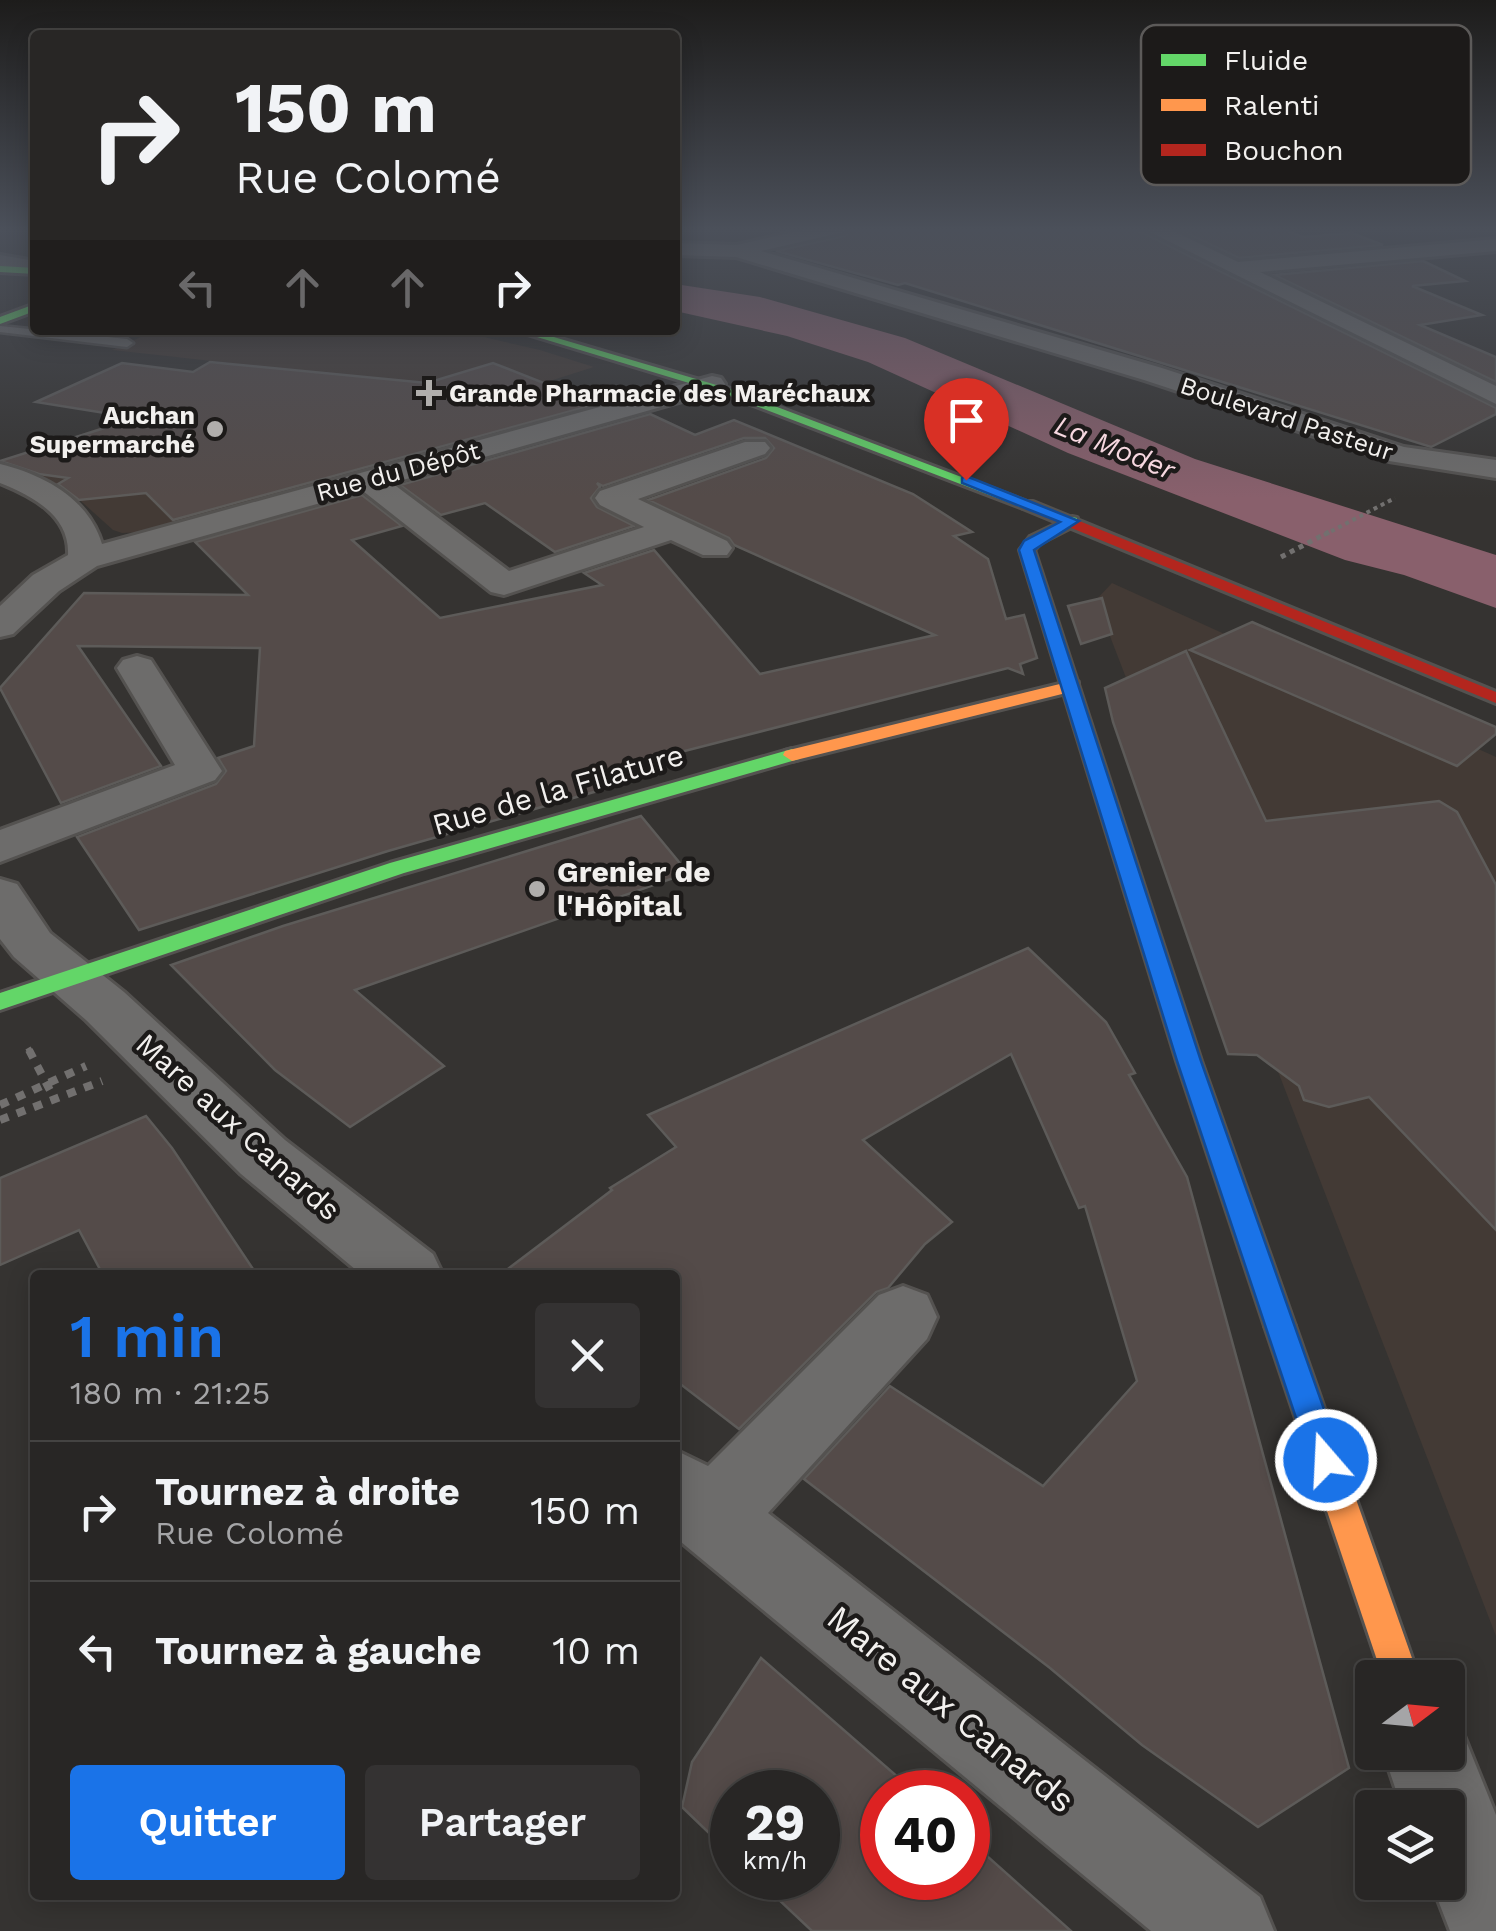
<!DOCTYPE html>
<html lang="fr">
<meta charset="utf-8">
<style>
body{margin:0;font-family:"Work Sans",sans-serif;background:#343232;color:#f1f3f6;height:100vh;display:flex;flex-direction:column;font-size:38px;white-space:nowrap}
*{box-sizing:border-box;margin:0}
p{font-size:32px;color:#a5a5a7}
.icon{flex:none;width:55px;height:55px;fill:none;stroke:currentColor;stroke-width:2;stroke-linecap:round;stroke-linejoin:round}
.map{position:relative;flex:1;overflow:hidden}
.drawer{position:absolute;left:30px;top:1270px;width:650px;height:630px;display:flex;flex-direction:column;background:#282625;border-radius:10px;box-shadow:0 5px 25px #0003,0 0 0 2px #444342}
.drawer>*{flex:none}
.hud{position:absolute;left:30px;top:30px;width:650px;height:305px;border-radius:10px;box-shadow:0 5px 25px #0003,0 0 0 2px #444342;background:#282625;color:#f1f3f6;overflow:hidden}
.needle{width:65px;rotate:74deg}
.buttons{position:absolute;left:1355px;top:1660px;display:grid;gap:20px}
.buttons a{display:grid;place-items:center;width:110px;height:110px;border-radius:10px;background:#282625;box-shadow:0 5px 25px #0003,0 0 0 2px #444342;font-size:50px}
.speed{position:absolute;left:710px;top:1770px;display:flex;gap:20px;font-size:50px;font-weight:700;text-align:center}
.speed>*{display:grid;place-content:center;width:130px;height:130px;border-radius:50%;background:#282625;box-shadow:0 5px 25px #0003,0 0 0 2px #444342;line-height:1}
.speed small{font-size:25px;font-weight:400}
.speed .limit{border:15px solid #d22;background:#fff;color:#111}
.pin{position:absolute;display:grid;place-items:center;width:85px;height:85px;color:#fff;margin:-102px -42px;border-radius:50% 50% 50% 0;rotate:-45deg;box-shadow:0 0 10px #0007}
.pin .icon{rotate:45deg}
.me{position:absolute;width:110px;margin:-55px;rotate:341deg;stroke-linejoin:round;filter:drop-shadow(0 0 8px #0008)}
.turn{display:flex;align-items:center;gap:35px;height:210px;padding:0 40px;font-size:45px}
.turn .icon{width:130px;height:130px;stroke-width:2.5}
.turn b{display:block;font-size:70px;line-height:85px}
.lanes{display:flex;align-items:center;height:95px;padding:0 40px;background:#0003;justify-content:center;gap:50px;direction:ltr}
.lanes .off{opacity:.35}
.round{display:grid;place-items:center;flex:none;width:105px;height:105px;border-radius:10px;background:#343232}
.head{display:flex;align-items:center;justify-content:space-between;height:170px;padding:0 40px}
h1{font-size:60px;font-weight:600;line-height:75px;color:#1a73e8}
.primary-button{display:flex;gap:20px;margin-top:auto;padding:20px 40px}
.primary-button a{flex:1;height:115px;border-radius:10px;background:#1a73e8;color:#fff;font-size:40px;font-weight:600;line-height:115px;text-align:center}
.primary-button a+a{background:#343232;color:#f1f3f6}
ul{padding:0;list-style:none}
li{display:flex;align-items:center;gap:30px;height:140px;padding:0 40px;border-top:2px solid #444342}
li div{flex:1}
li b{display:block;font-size:38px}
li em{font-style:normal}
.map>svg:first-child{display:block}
.built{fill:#433a35}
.water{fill:#89606c}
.building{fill:#544b49;stroke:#5d5b59;stroke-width:2.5}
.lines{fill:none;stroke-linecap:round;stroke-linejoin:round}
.lane-casing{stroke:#545250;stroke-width:5}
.street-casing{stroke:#545250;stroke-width:6}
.fast-casing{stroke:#545250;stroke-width:6}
.slow-casing{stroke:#545250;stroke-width:6}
.jam-casing{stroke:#545250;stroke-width:6}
.path-far3{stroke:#72706f;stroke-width:4;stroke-dasharray:4 4;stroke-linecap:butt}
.path-far2{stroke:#72706f;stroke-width:5;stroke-dasharray:5 5;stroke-linecap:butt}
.path-far1{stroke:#72706f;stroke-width:6;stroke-dasharray:8 8;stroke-linecap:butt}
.path{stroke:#72706f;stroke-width:8;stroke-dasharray:9 9;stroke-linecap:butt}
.lane{fill:#6d6c6b;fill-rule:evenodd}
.street{fill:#6d6c6b;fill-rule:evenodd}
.fast{fill:#63d668;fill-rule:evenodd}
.slow{fill:#ff974d;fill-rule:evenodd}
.jam{fill:#b3261e;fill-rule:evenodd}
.route{fill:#1a73e8;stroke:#114b97;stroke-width:2.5}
.poi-dot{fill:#b0aeac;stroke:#1c1a19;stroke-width:4}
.labels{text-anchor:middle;stroke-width:9;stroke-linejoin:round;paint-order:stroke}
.far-poi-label{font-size:25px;font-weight:bold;fill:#f2f0ee;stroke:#1c1a19;text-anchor:start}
.far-street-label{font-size:25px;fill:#f2f0ee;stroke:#1c1a19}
.far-water-label{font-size:28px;font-style:italic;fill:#f7d8e0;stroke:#1c1a19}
.street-label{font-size:30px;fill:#f2f0ee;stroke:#1c1a19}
.poi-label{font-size:30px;font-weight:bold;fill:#f2f0ee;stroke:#1c1a19;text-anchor:start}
.near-street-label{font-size:35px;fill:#f2f0ee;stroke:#1c1a19}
.key{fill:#1c1a19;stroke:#5c5a59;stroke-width:2.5}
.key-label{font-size:28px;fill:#f2f0ee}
</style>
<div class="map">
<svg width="1496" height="1931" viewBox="0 0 1496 1931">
<rect width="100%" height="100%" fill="#353331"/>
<g class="built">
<path d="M156 330H453L540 350 594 367 348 445 375 467 146 532 122 533 113 530 73 494 32 470 3 461 157 408 230 363 112 350Z"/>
<path d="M1112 583 1496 757V1636L1096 600Z"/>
</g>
<path class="water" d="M675 284 760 297 905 338 1195 459 1496 555V608L1404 575 1345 560 1068 453 868 362 787 336 675 311Z"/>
<g class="building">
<path d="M851 228H1126L1143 233 1496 408V414L1431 447 905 283 898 285 776 251 845 236Z"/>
<path d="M1215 228 1224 232 1282 229 1303 237 1352 233 1383 245 1239 258 1178 229Z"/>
<path d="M1423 261 1465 281 1412 286 1482 315 1420 325 1496 357V382L1274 275Z"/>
<path d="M210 362 427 383 493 363 597 404 173 520 146 493 79 500 58 484 68 478 39 474 0 461 136 418 36 402 122 363 193 372Z"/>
<path d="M650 414 695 435 734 420 913 494 972 532 954 536 988 559 1006 619 1024 615 1037 658 1020 664 1023 674 1008 668 665 756 667 759 606 775 615 786 388 851 139 930 77 837 216 784 226 771 218 758 254 746 260 648 78 646 161 766 61 803 0 688 84 593 248 595 195 542 362 495 402 526 352 540 440 618 602 585 584 573 654 550 760 674 935 635 734 545 729 538 648 500 766 458 774 448 765 438H744L603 486 597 483 600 487 591 498 597 507 634 526 555 552 485 503 441 515 400 485Z"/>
<path d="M1102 598 1112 634 1081 644 1068 606Z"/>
<path d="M1252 622 1496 727V734L1457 766 1190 650Z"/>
<path d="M1186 651 1266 821 1439 801 1457 812 1496 885V1230L1369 1097 1329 1107 1304 1100 1299 1086 1257 1055 1228 1054 1113 722 1105 688Z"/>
<path d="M641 816 688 873 355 990 444 1066 350 1127 275 1070 171 965 283 926Z"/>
<path d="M1028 948 1106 1022 1135 1073 1129 1075 1187 1177 1349 1768 1258 1827 1142 1745 1050 1668 804 1479 890 1386 1043 1486 1137 1381 1085 1206 1079 1208 1011 1054 863 1140 952 1222 925 1244 888 1288 876 1292 739 1429 675 1380V1275H500L612 1190 610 1188 676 1147 648 1115Z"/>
<path d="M146 1116 172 1148 257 1275H103L79 1230 0 1265V1178Z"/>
<path d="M761 1658 915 1792H882V1878H968V1839L1071 1931H812L756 1878H818V1792H732V1855L682 1807 692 1762Z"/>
</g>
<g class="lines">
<g class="lane-casing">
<path id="lane" d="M0 326 127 339 133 343 127 347 0 332Z"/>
</g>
<g class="street-casing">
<g id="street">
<path d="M811 228H847L844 232 761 251 1162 368 1404 447 1496 460V478L1389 461 1144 380 736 257 675 255V243L737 245Z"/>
<path d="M1142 228H1167L1238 262 1496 239V251L1260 272 1496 386V404Z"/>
<path d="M0 255 35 261V273L0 267Z"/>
<path d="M712 376 721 378 725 384 721 390 392 483 509 571 644 527 600 505 595 498 600 491 745 442H765L770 448 765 454 638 499 727 541 732 548 727 555H703L671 540 504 595 491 592 363 491 97 566 59 591 13 634 0 637V606L33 575 68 555C70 515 32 496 0 483V464C44 475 88 498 102 544Z"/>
<path d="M137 656 151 660 222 771 215 780 0 862V830L175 765 117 668 123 660Z"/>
<path d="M0 879 17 884 50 933 124 992 285 1140 433 1254 443 1275H362L241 1174 86 1020 14 957 0 939Z"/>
<path d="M903 1286 927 1295 937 1317 927 1339 768 1513 1260 1897 1274 1931H1151L675 1537V1450L708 1466 879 1295Z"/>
<path d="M1448 1717 1458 1721 1496 1815V1931H1450L1431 1882H1448V1808H1402L1383 1752H1448Z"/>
</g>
</g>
<g class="fast-casing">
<g id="fast">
<path d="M0 266 35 268V274L0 272Z"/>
<path d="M35 304V311L0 324V317Z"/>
<path d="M514 330H530L730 389 1035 505 1023 508 722 393Z"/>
<path d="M1072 517 1077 518V524L1040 543 1034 550 1201 1061 1295 1326 1290 1335 1280 1339 1270 1335 1265 1326 1177 1061 1020 550 1030 537Z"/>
<path d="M792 749 801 755 799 759 404 873 0 1010V993L390 863Z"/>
</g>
</g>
<g class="slow-casing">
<g id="slow">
<path d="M1072 681 1078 682V690L792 761 783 755 785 751Z"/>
<path d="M1280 1313 1290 1317 1295 1326 1419 1678H1383L1265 1326 1270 1317Z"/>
</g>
</g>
<g class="jam-casing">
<path id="jam" d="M1023 502H1033L1496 692V703L1023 508Z"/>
</g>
<path class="path-far3" d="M1324 535 1395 498"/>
<path class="path-far2" d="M1281 557 1329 532"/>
<path class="path-far1" d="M28 1048 31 1053"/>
<g class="path">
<path d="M29 1050 55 1100"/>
<path d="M0 1105 86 1066"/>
<path d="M0 1120 102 1081"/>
</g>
<use href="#lane" class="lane"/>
<use href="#street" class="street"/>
<use href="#fast" class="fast"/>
<use href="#slow" class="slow"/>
<use href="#jam" class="jam"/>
</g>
<linearGradient id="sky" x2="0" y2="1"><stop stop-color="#1d1c1b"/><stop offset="0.46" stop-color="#4b505a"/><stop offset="1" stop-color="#4b505a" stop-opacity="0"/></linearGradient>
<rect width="1496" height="498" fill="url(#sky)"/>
<path class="route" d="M966 476 1079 521 1034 550 1201 1061 1342 1460 1337 1471 1326 1476 1315 1471 1310 1460 1177 1061 1019 550 1024 541 1060 522 962 483V478Z"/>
<g class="poi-dot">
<path d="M424 378h10v10h10v10h-10v10h-10v-10h-10v-10h10z"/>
<circle cx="215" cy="429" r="10"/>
<circle cx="537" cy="889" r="10"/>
</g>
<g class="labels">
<g class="far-poi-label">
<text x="449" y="402">Grande Pharmacie des Maréchaux</text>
<text x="195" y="424" text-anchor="end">Auchan<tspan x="195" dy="29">Supermarché</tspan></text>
</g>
<g class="far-street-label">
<text transform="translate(1287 418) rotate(18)" y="9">Boulevard Pasteur</text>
<text transform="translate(398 471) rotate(-15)" y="9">Rue du Dépôt</text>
</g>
<g class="far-water-label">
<text transform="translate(1115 447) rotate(22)" y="10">La Moder</text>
</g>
<g class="street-label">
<text transform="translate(558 790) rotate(-16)" y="10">Rue de la Filature</text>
<text transform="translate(238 1127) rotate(42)" y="10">Mare aux Canards</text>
</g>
<g class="poi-label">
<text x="557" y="882">Grenier de<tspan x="557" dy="34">l'Hôpital</tspan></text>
</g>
<g class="near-street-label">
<text transform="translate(951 1709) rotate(39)" y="12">Mare aux Canards</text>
</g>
</g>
<rect x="1141" y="25" width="330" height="160" rx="15" class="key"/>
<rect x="1161" y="54" width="45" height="12" fill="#63d668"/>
<rect x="1161" y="99" width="45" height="12" fill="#ff974d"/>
<rect x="1161" y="144" width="45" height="12" fill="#b3261e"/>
<g class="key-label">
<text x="1224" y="70">Fluide</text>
<text x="1224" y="115">Ralenti</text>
<text x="1224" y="160">Bouchon</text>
</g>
</svg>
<div class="buttons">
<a><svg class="needle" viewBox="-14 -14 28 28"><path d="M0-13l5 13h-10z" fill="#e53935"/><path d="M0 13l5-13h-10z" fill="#a5a5a7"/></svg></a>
<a><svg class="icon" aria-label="layers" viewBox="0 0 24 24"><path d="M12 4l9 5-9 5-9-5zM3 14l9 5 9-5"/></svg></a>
</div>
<div class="speed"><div>29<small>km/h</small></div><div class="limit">40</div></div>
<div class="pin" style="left:966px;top:480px;background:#d93025"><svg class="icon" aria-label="arrive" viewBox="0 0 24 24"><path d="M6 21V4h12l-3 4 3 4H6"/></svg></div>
<svg class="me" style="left:1326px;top:1460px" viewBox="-20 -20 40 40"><circle r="17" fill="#1a73e8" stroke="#fff" stroke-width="3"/><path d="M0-11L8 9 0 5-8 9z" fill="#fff"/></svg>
<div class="hud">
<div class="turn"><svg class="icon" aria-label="right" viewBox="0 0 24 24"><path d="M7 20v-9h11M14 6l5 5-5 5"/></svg><div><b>150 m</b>Rue Colomé</div></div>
<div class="lanes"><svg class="icon off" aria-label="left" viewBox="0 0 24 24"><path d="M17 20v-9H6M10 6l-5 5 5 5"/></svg><svg class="icon off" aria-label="ahead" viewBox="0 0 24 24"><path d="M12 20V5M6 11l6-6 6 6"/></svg><svg class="icon off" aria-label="ahead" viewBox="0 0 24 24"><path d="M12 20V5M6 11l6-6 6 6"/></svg><svg class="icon" aria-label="right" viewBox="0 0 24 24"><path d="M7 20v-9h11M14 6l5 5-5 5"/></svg></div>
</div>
<section class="drawer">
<div class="head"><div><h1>1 min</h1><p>180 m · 21:25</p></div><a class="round"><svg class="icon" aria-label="close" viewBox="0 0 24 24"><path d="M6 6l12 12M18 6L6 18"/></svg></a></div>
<ul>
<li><svg class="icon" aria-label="right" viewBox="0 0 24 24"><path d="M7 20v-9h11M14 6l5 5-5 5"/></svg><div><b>Tournez à droite</b><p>Rue Colomé</p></div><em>150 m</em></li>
<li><svg class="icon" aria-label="left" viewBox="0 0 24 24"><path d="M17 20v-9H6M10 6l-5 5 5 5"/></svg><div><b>Tournez à gauche</b></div><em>10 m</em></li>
</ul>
<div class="primary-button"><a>Quitter</a><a>Partager</a></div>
</section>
</div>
